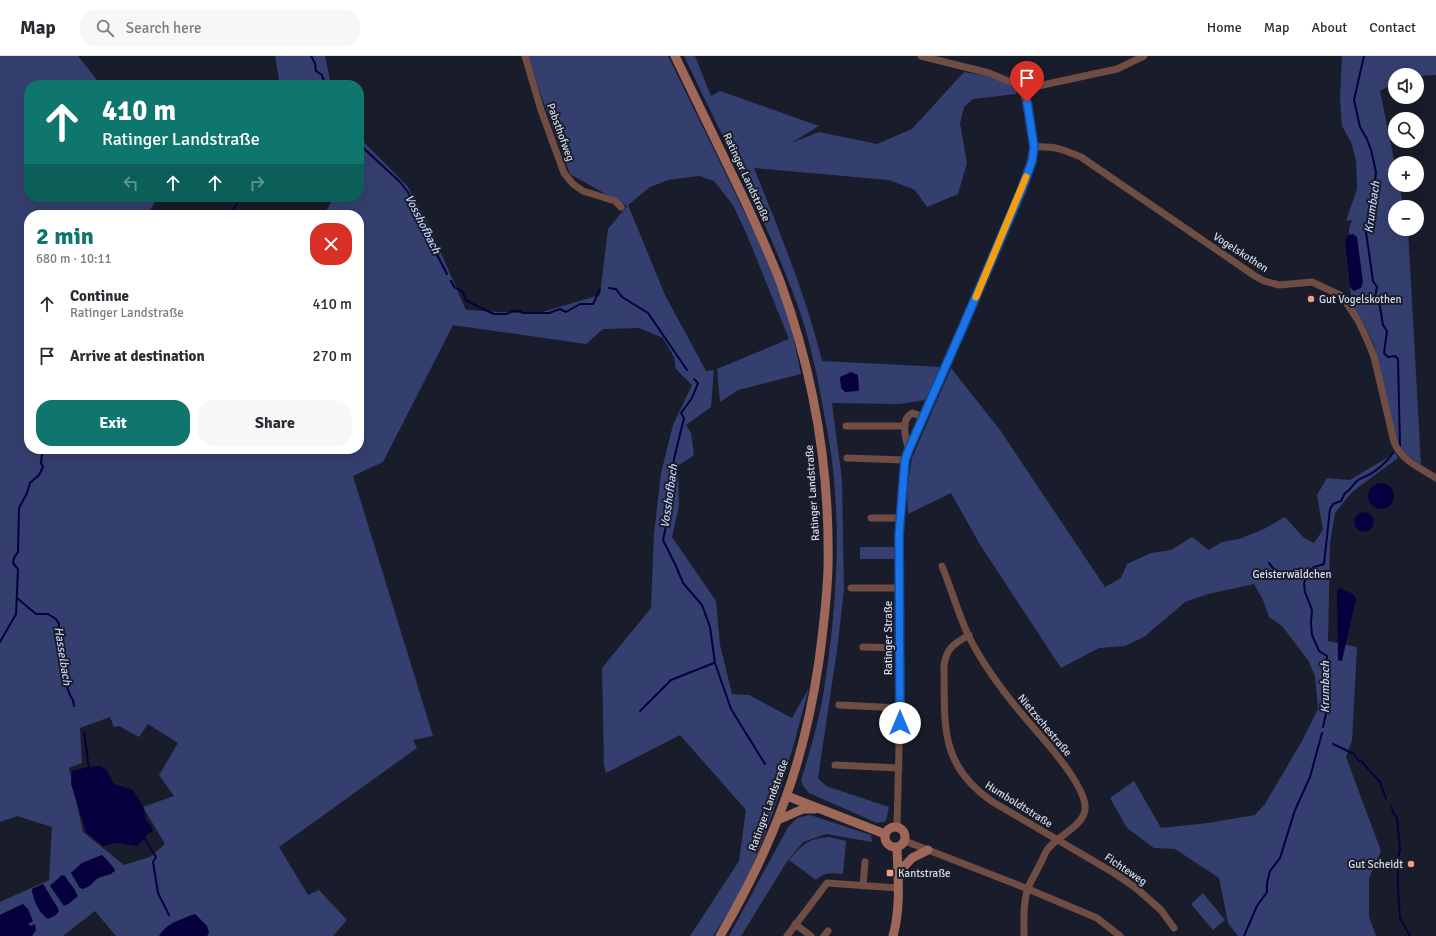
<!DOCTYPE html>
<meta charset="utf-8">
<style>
body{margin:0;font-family:Signika,sans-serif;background:#f7f7f7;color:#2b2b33;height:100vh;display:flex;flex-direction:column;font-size:15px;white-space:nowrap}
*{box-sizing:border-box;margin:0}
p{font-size:13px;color:#7c7c81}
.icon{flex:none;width:22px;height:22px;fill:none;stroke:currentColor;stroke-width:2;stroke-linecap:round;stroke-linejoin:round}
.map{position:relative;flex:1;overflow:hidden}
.side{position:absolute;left:24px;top:154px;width:340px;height:244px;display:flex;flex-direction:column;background:#fff;border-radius:16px;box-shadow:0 4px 16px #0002}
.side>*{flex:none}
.banner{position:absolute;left:24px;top:24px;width:340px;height:122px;border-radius:16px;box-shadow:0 4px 16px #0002;background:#0f766e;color:#fff;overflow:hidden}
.tools{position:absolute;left:1388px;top:12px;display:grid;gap:8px}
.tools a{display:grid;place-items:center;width:36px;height:36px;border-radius:50%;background:#fff;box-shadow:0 4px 16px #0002;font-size:20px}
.pin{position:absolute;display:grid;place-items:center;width:34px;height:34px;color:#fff;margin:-41px -17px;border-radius:50% 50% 50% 0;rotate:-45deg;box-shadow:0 0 4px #0007}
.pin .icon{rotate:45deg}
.me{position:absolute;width:44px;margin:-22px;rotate:0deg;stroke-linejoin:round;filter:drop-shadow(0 0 3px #0008)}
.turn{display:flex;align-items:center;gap:14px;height:84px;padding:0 12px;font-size:18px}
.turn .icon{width:52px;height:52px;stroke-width:2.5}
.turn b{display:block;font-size:28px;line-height:34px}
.lanes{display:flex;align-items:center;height:38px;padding:0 12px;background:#0003;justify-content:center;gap:20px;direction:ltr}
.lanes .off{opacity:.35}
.round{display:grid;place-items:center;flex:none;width:42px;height:42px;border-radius:16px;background:#f7f7f7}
.overview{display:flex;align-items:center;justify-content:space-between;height:68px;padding:0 12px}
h1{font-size:24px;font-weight:700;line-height:30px;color:#0f766e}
.primary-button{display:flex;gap:8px;margin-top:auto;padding:8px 12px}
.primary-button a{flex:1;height:46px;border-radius:16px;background:#0f766e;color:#fff;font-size:16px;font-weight:700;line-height:46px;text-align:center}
.primary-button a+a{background:#f7f7f7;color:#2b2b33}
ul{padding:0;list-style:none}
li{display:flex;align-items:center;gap:12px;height:52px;padding:0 12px}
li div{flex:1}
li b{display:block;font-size:15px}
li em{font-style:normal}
header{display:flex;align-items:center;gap:24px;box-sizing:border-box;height:56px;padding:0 20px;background:#fff;border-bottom:1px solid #e1e1e2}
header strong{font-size:19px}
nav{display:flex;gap:22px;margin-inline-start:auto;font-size:14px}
.search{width:280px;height:36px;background:#f7f7f7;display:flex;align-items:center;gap:10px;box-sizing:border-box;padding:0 14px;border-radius:16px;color:#7c7c81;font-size:15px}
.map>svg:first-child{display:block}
.green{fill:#343f6f;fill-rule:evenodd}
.water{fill:#07003f}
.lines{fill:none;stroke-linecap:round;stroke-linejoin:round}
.stream{stroke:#07003f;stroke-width:2}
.street{stroke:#704d43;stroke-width:7}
.secondary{stroke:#9e6758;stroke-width:9}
.route-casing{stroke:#114b97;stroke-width:10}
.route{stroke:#1a73e8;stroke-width:7}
.slow{stroke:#f59e0b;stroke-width:7}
.poi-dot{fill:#f49e87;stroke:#191d2b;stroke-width:1.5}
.labels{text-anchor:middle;stroke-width:4;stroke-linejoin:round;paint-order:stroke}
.street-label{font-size:11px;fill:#d6dae4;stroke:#191d2b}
.poi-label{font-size:11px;fill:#d6dae4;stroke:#191d2b;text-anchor:start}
.park-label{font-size:11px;fill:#d9dff3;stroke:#191d2b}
.water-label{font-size:12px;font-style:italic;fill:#c1cdf4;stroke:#191d2b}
</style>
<header>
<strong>Map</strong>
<div class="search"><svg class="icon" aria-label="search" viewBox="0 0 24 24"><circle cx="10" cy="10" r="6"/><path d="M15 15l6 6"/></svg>Search here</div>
<nav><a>Home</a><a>Map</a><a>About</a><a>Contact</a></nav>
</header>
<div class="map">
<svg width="1436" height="880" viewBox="0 0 1436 880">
<rect width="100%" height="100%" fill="#191d2b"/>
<g class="green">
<path d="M0 0H78L101 29H29V141H158L147 159H29V393H359V159H324L334 141H359V81L408 131 430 172 466 254 535 258 600 239 608 173 627 150 570 118 542 42 528 0H668L757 182 783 243 794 284 801 318 738 334 720 346 717 313 789 283 747 179 733 149 714 125 699 120 668 124 650 131 628 149 665 239 706 315 714 314 711 351 686 369 691 377 694 399 678 410 679 450 672 481 716 545 720 589 732 638 749 639 792 662 809 632C792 695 776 759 748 819 739 840 726 861 713 880H690L739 805 746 754 680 679 606 717 604 709 602 612 651 552 654 478 661 417 673 369 692 329 676 313 674 301 663 282 639 272 603 273 586 288 453 269 383 406 353 420 433 680 413 684 417 692 279 791 308 839 319 834 347 864 333 880H207L209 876 207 870 195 858 159 880H116L95 855 63 880H32L30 870 28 867 23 848 0 859V846L49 824 52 771 17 760 0 766ZM110 661 114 671 119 670 139 681 148 668 178 687 159 719 174 740 143 751 165 788 150 801 124 809 83 776 69 712 82 707 80 672ZM102 799 111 808 112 818 98 822 80 832 71 817 82 807ZM56 825 70 827 76 835 64 849 50 829ZM43 828 58 852 54 860H51L40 856 32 836V833Z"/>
<path d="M275 0H325L331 29H280Z"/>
<path d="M684 0H695L711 40 720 35 819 70 791 87 819 76 877 88 912 73 964 16 992 21 1017 32 1016 38 973 43 964 51 960 67 967 107 958 138 927 151 915 134 889 124 754 112C779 175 806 239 822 305L942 311 925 344 900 348 832 347 842 424 844 534 837 594 818 722 826 730 889 751 886 765 877 767 809 737 803 730 801 725C809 697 818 669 823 640 834 572 841 494 834 424 832 396 826 369 821 341 815 308 807 274 795 242 764 159 722 80 684 0Z"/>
<path d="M1342 0H1436V19L1417 20V19H1395V27L1380 35 1395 108V129H1399L1404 151H1395V173H1408V174L1421 409 1404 396 1396 385 1374 289 1363 265 1353 252 1350 231 1354 235 1353 178 1349 179V173L1352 164 1346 165 1357 133 1356 104 1351 86 1342 70 1340 43Z"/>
<path d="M951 312 1000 374 1105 531 1121 522 1127 508 1151 497 1171 494 1192 481 1209 494 1222 486 1239 483 1264 473 1285 461 1303 481 1314 487 1323 474 1317 439 1327 422 1350 424 1395 397 1398 402 1352 436 1335 457 1330 487 1328 585 1357 591 1352 684 1346 701 1381 795 1369 822V861L1376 880H1238L1228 867 1219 822 1175 793 1154 792 1127 772 1110 742 1134 725 1161 772 1208 767 1255 759 1265 748 1302 685 1318 653 1315 620 1308 604 1282 570 1269 561 1263 544 1254 528 1208 538 1185 546 1144 581 1125 590 1099 592 1061 612 979 487 951 437 908 458 907 434 912 402Z"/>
<rect x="860" y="491" width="34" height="12"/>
<path d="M810 759 871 779 872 786 826 778 803 786 786 807 741 880H729L788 771 797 762Z"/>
<path d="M829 781 846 785 843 818C832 817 824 816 816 824L789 804C804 788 806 783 829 781Z"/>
<path d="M1203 837 1225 864 1213 874 1191 848Z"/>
</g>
<g class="water">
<path d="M1353 178 1357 181 1363 226 1361 232 1354 235 1350 231 1345 184 1349 179Z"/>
<path d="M851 316 858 319 859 334 857 335 845 336 841 332 840 321Z"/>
<circle cx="1381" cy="440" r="13"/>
<circle cx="1364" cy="466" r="10"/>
<path d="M1340 532 1353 538 1356 543 1342 605 1338 604 1337 534Z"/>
<path d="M100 710 106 713 114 728 133 734 143 750 146 764 151 769 153 776 147 778 146 781 137 790 117 787 103 790 86 776 71 728 72 715 88 711Z"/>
<path d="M102 799 114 812 115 815C110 819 105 819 100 821 94 824 92 830 83 833L80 832 71 817 82 807Z"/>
<path d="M62 819 65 820 78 840 70 847 64 850 50 830Z"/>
<path d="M43 828 59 855 56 859 48 863C39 857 33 844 32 833Z"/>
<path d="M23 848 28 853 33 865 28 868 30 870 35 868 36 874 32 880H0V859Z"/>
<path d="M195 858 207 870 209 876 207 880H159C166 867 182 863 195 858Z"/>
</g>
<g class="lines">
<g class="stream">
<path d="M311 0 315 7 316 15 322 19 325 29"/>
<path d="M1364 0 1354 44 1360 71 1367 83 1371 94 1376 116 1373 144 1369 170 1366 176 1373 225 1377 231 1375 241 1379 245 1383 269 1387 275 1384 297 1388 301 1395 300 1398 303 1400 390"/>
<path d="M359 88 400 126 408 136 422 170 447 218"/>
<path d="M229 159 242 141"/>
<path d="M451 225 454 231 463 236 466 244 477 250 494 258H507L512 255H520L523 257H549L560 253 566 256 580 248H593L600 233"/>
<path d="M609 232 616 233 622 241 648 257 687 314"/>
<path d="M694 323 698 327 692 342 681 357 684 362 674 403 668 461 663 484 676 510 683 527 702 549 710 571 715 607 731 653 765 708"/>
<path d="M1269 507C1270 508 1271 510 1273 512 1282 521 1297 513 1307 518"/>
<path d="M17 542 36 558H48L56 563 59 568V589L63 602 65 625 70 639 73 644 74 650"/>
<path d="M0 586 16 558 18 513 13 507 14 502 18 496 19 452 27 437 30 427 39 419 43 411 41 407 42 398 40 393"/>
<path d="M640 655 671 624 714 607"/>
<path d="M1323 671 1328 649 1326 623 1327 600 1319 595 1312 579 1311 567 1312 554 1305 536 1304 527 1308 516 1314 511 1324 508 1330 453 1333 448 1341 445 1345 437C1351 434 1353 428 1358 424 1363 421 1370 419 1375 415 1382 410 1388 404 1393 397"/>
<path d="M84 676 89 712"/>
<path d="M1333 688 1354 698 1359 705 1362 706 1369 714 1380 726 1386 743"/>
<path d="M1391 750 1394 758 1397 762 1400 793 1398 802V833L1400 862 1410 880"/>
<path d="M144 782 156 801 153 806 158 837 169 859"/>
<path d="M1244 880 1257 850 1267 836V827L1270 815 1280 802 1295 754 1310 721 1322 677"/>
</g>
<g class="street">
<path d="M525 0 541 54 564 117 573 128 583 135 615 145 621 151"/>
<path d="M1024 33 1117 13 1144 0"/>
<path d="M1034 91C1055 90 1062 93 1081 101L1255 220 1264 225 1279 229 1312 226 1342 240 1359 266 1369 288 1374 301 1394 386C1401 404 1420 412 1436 422"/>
<path d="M846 370H905"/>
<path d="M909 393C905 382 900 362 913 357L923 361"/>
<path d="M847 402 905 404"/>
<path d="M871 462H900"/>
<path d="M942 510C951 532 959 560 969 581 989 620 1017 653 1046 686 1057 699 1087 735 1085 753 1084 770 1057 780 1047 794 1044 799 1042 805 1039 810 1036 817 1031 824 1028 832 1023 847 1024 864 1024 880"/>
<path d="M851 532H900"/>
<path d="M969 579C954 588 947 591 944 609 945 667 938 709 993 746L1114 817 1136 832 1161 854 1174 872"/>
<path d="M863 591 900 592"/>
<path d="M839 649 900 652"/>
<path d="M835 709 899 712"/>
<path d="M897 771 900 652 899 479 905 404 909 393 937 332 1022 133 1032 105 1034 91 1023 31 989 17 921 0"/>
<path d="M905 785 1028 833 1097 862 1120 880"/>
<path d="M863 830 865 806"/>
<path d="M795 868 811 880"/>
<path d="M787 880 827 827 898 832"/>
<path d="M824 880 828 875"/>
</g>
<g class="secondary">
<path d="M675 0C698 47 721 95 744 143 757 171 770 199 781 228 814 319 830 417 828 512 827 544 823 575 819 605 812 652 802 697 786 741 769 789 746 836 720 880"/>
<path d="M787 740 885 778"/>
<path d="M778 764 803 753H815"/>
<circle cx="895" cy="781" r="10"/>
<path d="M898 817 912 802 928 794"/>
<path d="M893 880C901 852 898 820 897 792"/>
</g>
</g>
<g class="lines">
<g class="route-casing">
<path id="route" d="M900 667 899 479 905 404 909 393 962 273 1022 133 1032 105 1034 91 1027 46"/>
</g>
<use href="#route" class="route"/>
<path class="slow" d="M976 241 1026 121"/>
</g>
<g class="poi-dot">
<circle cx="1311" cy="243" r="4"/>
<circle cx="1411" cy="808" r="4"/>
<rect x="886" y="813" width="8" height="8" rx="2"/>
</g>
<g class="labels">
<g class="street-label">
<text transform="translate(561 76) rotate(70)" y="4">Pabsthofweg</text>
<text transform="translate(747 121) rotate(65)" y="4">Ratinger Landstraße</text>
<text transform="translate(1241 196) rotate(33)" y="4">Vogelskothen</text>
<text transform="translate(812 437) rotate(-94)" y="4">Ratinger Landstraße</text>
<text transform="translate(888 582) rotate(-90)" y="4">Ratinger Straße</text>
<text transform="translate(1045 669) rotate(50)" y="4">Nietzschestraße</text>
<text transform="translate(1019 748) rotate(32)" y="4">Humboldtstraße</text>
<text transform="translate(768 749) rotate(-70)" y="4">Ratinger Landstraße</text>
<text transform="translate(1126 813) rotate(34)" y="4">Fichteweg</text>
</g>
<g class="poi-label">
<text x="1319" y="247">Gut Vogelskothen</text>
<text x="1403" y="812" text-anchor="end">Gut Scheidt</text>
<text x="898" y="821">Kantstraße</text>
</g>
<g class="park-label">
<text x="1292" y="522">Geisterwäldchen</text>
</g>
<g class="water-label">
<text transform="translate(1372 151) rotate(-82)" y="4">Krumbach</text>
<text transform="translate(423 168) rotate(63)" y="4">Vosshofbach</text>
<text transform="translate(669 440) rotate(-82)" y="4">Vosshofbach</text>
<text transform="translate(63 600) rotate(81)" y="4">Hasselbach</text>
<text transform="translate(1325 631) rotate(-90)" y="4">Krumbach</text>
</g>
</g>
</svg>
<div class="tools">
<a><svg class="icon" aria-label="sound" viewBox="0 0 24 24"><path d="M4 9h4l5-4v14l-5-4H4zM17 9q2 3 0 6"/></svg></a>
<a><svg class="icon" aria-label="search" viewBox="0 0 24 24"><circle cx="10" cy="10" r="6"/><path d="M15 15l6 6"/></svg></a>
<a>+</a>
<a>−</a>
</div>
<div class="pin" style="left:1027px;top:46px;background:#d93025"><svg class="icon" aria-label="arrive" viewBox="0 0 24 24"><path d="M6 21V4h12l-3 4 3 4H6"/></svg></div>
<svg class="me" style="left:900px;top:667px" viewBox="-20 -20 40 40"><circle r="19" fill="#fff"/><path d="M0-13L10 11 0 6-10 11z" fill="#1a73e8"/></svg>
<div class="banner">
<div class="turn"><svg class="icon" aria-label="ahead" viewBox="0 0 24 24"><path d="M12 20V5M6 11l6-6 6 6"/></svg><div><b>410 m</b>Ratinger Landstraße</div></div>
<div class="lanes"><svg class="icon off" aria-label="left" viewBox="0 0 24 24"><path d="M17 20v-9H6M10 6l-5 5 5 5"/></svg><svg class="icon" aria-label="ahead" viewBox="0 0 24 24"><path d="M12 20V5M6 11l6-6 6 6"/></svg><svg class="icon" aria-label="ahead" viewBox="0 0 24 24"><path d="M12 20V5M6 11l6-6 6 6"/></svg><svg class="icon off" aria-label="right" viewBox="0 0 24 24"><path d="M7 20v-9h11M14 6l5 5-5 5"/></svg></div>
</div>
<section class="side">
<div class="overview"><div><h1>2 min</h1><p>680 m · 10:11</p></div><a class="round" style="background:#d93025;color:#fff"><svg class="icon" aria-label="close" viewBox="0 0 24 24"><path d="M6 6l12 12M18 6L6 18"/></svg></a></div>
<ul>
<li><svg class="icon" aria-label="ahead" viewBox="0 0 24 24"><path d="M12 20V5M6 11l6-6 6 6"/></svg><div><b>Continue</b><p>Ratinger Landstraße</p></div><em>410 m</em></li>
<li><svg class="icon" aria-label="arrive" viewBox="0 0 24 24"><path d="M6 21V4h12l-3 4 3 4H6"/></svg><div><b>Arrive at destination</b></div><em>270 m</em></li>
</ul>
<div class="primary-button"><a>Exit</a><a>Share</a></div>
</section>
</div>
